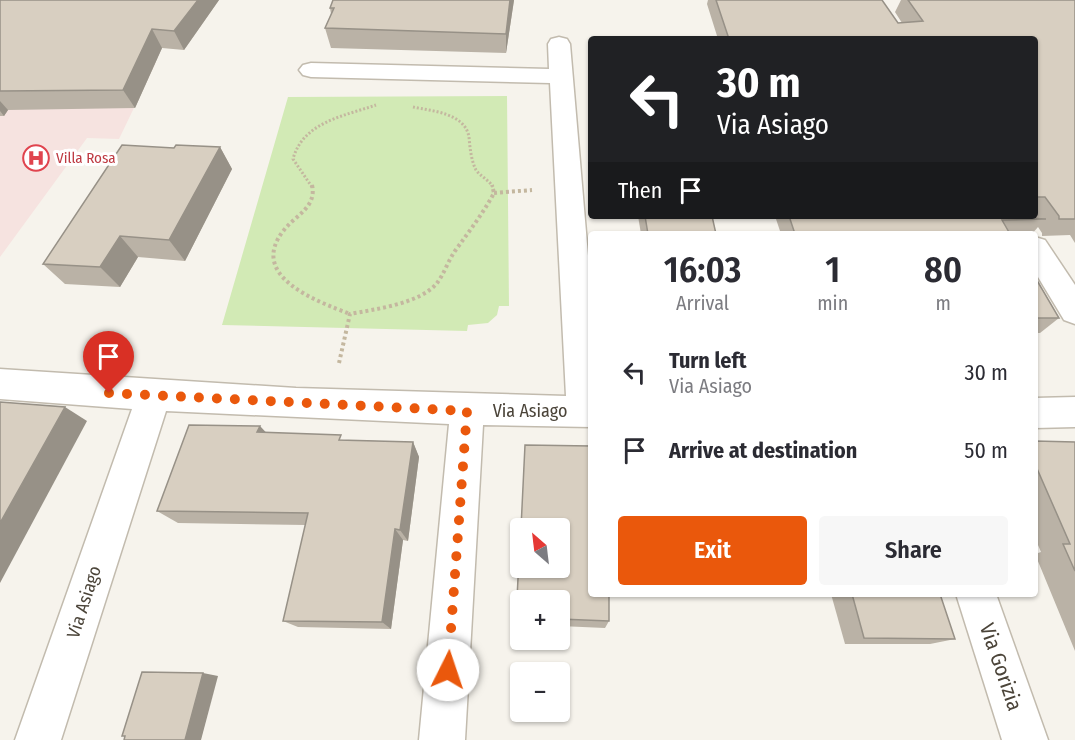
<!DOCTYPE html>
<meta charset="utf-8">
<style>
body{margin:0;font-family:"Fira Sans Condensed",sans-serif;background:#f7f7f7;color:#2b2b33;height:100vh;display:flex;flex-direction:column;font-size:22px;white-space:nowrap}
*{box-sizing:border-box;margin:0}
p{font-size:20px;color:#7c7c81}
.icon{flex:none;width:33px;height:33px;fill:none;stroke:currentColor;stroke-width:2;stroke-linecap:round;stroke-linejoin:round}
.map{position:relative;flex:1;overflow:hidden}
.details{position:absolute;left:588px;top:231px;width:450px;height:366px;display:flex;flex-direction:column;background:#fff;border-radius:6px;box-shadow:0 2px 4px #0004}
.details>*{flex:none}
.top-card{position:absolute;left:588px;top:36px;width:450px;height:183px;border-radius:6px;box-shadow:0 2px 4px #0004;background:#202124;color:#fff;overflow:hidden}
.needle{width:39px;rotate:332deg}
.controls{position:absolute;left:510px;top:518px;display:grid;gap:12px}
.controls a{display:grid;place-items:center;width:60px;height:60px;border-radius:6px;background:#fff;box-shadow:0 2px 4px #0004;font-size:30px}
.pin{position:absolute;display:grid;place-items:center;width:51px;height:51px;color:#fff;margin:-62px -26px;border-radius:50% 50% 50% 0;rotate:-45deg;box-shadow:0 0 6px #0007}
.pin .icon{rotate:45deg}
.me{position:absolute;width:66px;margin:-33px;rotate:4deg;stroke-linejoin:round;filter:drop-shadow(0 0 4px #0008)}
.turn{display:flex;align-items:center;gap:21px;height:126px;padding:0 30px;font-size:27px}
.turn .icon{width:78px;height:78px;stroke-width:2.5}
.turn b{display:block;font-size:42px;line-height:51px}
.then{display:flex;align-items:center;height:57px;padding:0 30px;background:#0003;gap:12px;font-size:22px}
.eta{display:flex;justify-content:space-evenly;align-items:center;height:102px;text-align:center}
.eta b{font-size:36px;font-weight:600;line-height:42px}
.cta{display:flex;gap:12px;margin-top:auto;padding:12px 30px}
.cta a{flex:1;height:69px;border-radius:6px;background:#ea580c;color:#fff;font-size:24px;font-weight:600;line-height:69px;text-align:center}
.cta a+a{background:#f7f7f7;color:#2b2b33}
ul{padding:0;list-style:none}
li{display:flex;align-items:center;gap:18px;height:78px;padding:0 30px}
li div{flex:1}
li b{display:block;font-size:22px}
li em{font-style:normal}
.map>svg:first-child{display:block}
.medical{fill:#f6e3e0}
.green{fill:#d2eab5}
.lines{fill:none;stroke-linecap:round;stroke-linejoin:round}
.minor-casing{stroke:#c2bbae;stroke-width:3}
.path-far1{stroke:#c4b79f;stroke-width:3;stroke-dasharray:2 2;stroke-linecap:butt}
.path{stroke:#c4b79f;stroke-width:4;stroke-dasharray:3 3;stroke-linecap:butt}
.minor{fill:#fff;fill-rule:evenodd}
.wall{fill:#bab2a6}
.shaded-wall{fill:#979187}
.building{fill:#d8cfc1;stroke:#979187;stroke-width:1.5}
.route{stroke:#ea580c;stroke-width:10;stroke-dasharray:0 18}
.labels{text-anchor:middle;stroke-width:6;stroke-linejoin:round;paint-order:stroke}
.far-health-label{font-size:15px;fill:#be3a42;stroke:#fff;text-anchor:start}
.street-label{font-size:18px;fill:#4b4439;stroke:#fff}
.near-street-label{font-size:21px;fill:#4b4439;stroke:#fff}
</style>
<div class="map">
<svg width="1075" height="740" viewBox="0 0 1075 740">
<rect width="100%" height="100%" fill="#f6f3ec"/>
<path class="medical" d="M0 45 156 62 119 139 87 138 0 257Z"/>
<path class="green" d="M507 96 509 306H499L497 315 488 323 468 325 467 331 222 325 288 97Z"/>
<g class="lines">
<g class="minor-casing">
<g id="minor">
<path d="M559 37 567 39 570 44 591 291V427L483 425 465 740H419L449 424 166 411 61 740H15L132 409 0 399V369L296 388 566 396 550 83 311 77 303 75 299 70 303 65 311 63 549 69 548 44 551 39Z"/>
<path d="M1035 237 1045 240 1075 285V324L1064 320 1035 272Z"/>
<path d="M1075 397V427L1035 428V398Z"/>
<path d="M956 594H996L1048 740H1002Z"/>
</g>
</g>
<g class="path-far1">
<path d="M413 107C432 111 465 113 469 137 470 148 471 160 476 170 480 176 489 180 493 187"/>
<path d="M312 187 293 159C303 122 344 116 376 105"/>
</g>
<g class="path">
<path d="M312 185C317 207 296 215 284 230 247 276 316 301 350 314"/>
<path d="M494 193 532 190"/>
<path d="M339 363 350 314C375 309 420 304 437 283 444 274 448 261 455 251 470 230 482 215 494 193L492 185"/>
</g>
<use href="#minor" class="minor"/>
</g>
<g class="wall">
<path d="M0 0H219L184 50 162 48 135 108 8 110 4 116H0Z"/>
<path d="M514 0 506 53 331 48 325 28 331 14 330 8Z"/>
<path d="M708 0H716L898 23H902L895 12 901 0H1075V243L1070 235 1042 236V233L1038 227 1032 234H781L775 216H1025L1026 218 1032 219 1031 216H1035V39H718L707 4Z"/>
<path d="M220 147 232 169 185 261 138 257 120 287 65 284 43 264 174 148Z"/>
<path d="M638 216H712L716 234H641Z"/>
<path d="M1035 277 1059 318 1040 333H1035Z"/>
<path d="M266 433 344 440 413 442 419 457 408 541 403 540 391 629 298 627 283 621 306 525 178 523 157 511Z"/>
<path d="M1035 441 1075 442V651L1035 554 1041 552 1035 538Z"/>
<path d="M525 445 591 446V594H609V621L605 628 560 626V600H520V624H518L516 618 520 539V567H560V528H521Z"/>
<path d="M831 594H940L955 639 930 644H845Z"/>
</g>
<g class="shaded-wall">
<path d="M198 0H219L184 50 174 31Z"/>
<path d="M510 0H514L506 53V34Z"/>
<path d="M152 29 162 48 135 108 123 90Z"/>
<path d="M0 101 8 110 4 116 0 111Z"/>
<path d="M220 147 232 169 185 261 169 240Z"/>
<path d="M120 236 138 257 120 287 100 267Z"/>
<path d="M65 407 87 421 0 583V523Z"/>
<path d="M260 426 274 441 257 432Z"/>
<path d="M413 442 419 457 408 541 400 530Z"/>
<path d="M395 529 403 540 391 629 382 622Z"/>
<path d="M203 673 218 676 201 740H185Z"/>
</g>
<g class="building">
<path d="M0 0H198L174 31 152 29 123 90 0 91Z"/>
<path d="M333 0H510L506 34 325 28 334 8H330Z"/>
<path d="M716 0H882L898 23 923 21 908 0H1075V219H1059V216L1045 197H1035V39H729Z"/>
<path d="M122 145 174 148 176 145 220 147 169 240 120 236 100 267 43 264Z"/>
<path d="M645 216H712L716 234H648Z"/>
<path d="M789 216H1025L1026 218 1046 219 1002 220 1010 234H795Z"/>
<path d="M1035 277 1059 318H1035Z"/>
<path d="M0 402 65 407 0 523Z"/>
<path d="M189 425 260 426 257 432 341 435 339 440 413 442 400 530 395 529 382 622 283 621 308 513 157 511Z"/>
<path d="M1035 441 1075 442V571L1063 544H1070L1035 464Z"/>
<path d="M525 445 591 446V594H609V621L560 619V600H520V618H516L520 539V567H560V528H521Z"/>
<path d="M852 594H940L955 639 864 638Z"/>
<path d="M142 672 203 673 185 740H124L125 736H122Z"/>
</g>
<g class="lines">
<path class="route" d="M109 393 467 411 448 670"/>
</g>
<defs>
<g id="hospital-ring" transform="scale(1.35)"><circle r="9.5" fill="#fff" stroke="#e0444e" stroke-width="1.5"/><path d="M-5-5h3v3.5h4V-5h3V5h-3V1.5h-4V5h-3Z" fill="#e0444e"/></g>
</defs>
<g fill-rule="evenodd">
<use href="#hospital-ring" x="36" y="158"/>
</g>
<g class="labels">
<g class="far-health-label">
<text x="56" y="163">Villa Rosa</text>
</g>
<g class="street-label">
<text x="530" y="417">Via Asiago</text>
<text transform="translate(84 602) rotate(-72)" y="6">Via Asiago</text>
</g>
<g class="near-street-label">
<text transform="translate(1001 667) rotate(71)" y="7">Via Gorizia</text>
</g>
</g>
</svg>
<div class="controls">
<a><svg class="needle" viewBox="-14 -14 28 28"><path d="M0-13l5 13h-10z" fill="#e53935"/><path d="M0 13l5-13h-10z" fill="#7c7c81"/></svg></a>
<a>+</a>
<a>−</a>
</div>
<div class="pin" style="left:109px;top:393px;background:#d93025"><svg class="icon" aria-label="arrive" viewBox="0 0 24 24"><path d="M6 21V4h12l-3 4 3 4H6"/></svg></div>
<svg class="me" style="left:448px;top:670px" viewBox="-20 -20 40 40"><circle r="19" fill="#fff"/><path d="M0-13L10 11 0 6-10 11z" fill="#ea580c"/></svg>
<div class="top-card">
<div class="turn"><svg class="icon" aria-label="left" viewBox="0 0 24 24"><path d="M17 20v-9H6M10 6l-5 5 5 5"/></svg><div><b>30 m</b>Via Asiago</div></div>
<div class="then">Then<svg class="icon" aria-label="arrive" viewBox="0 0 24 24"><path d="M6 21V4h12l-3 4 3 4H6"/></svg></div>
</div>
<section class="details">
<div class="eta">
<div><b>16:03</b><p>Arrival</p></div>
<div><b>1</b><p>min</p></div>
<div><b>80</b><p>m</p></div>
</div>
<ul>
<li><svg class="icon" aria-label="left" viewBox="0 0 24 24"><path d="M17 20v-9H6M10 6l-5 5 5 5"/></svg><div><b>Turn left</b><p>Via Asiago</p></div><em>30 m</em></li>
<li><svg class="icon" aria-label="arrive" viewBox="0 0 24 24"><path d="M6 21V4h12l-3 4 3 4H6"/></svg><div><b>Arrive at destination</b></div><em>50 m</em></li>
</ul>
<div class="cta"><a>Exit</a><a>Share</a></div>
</section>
</div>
